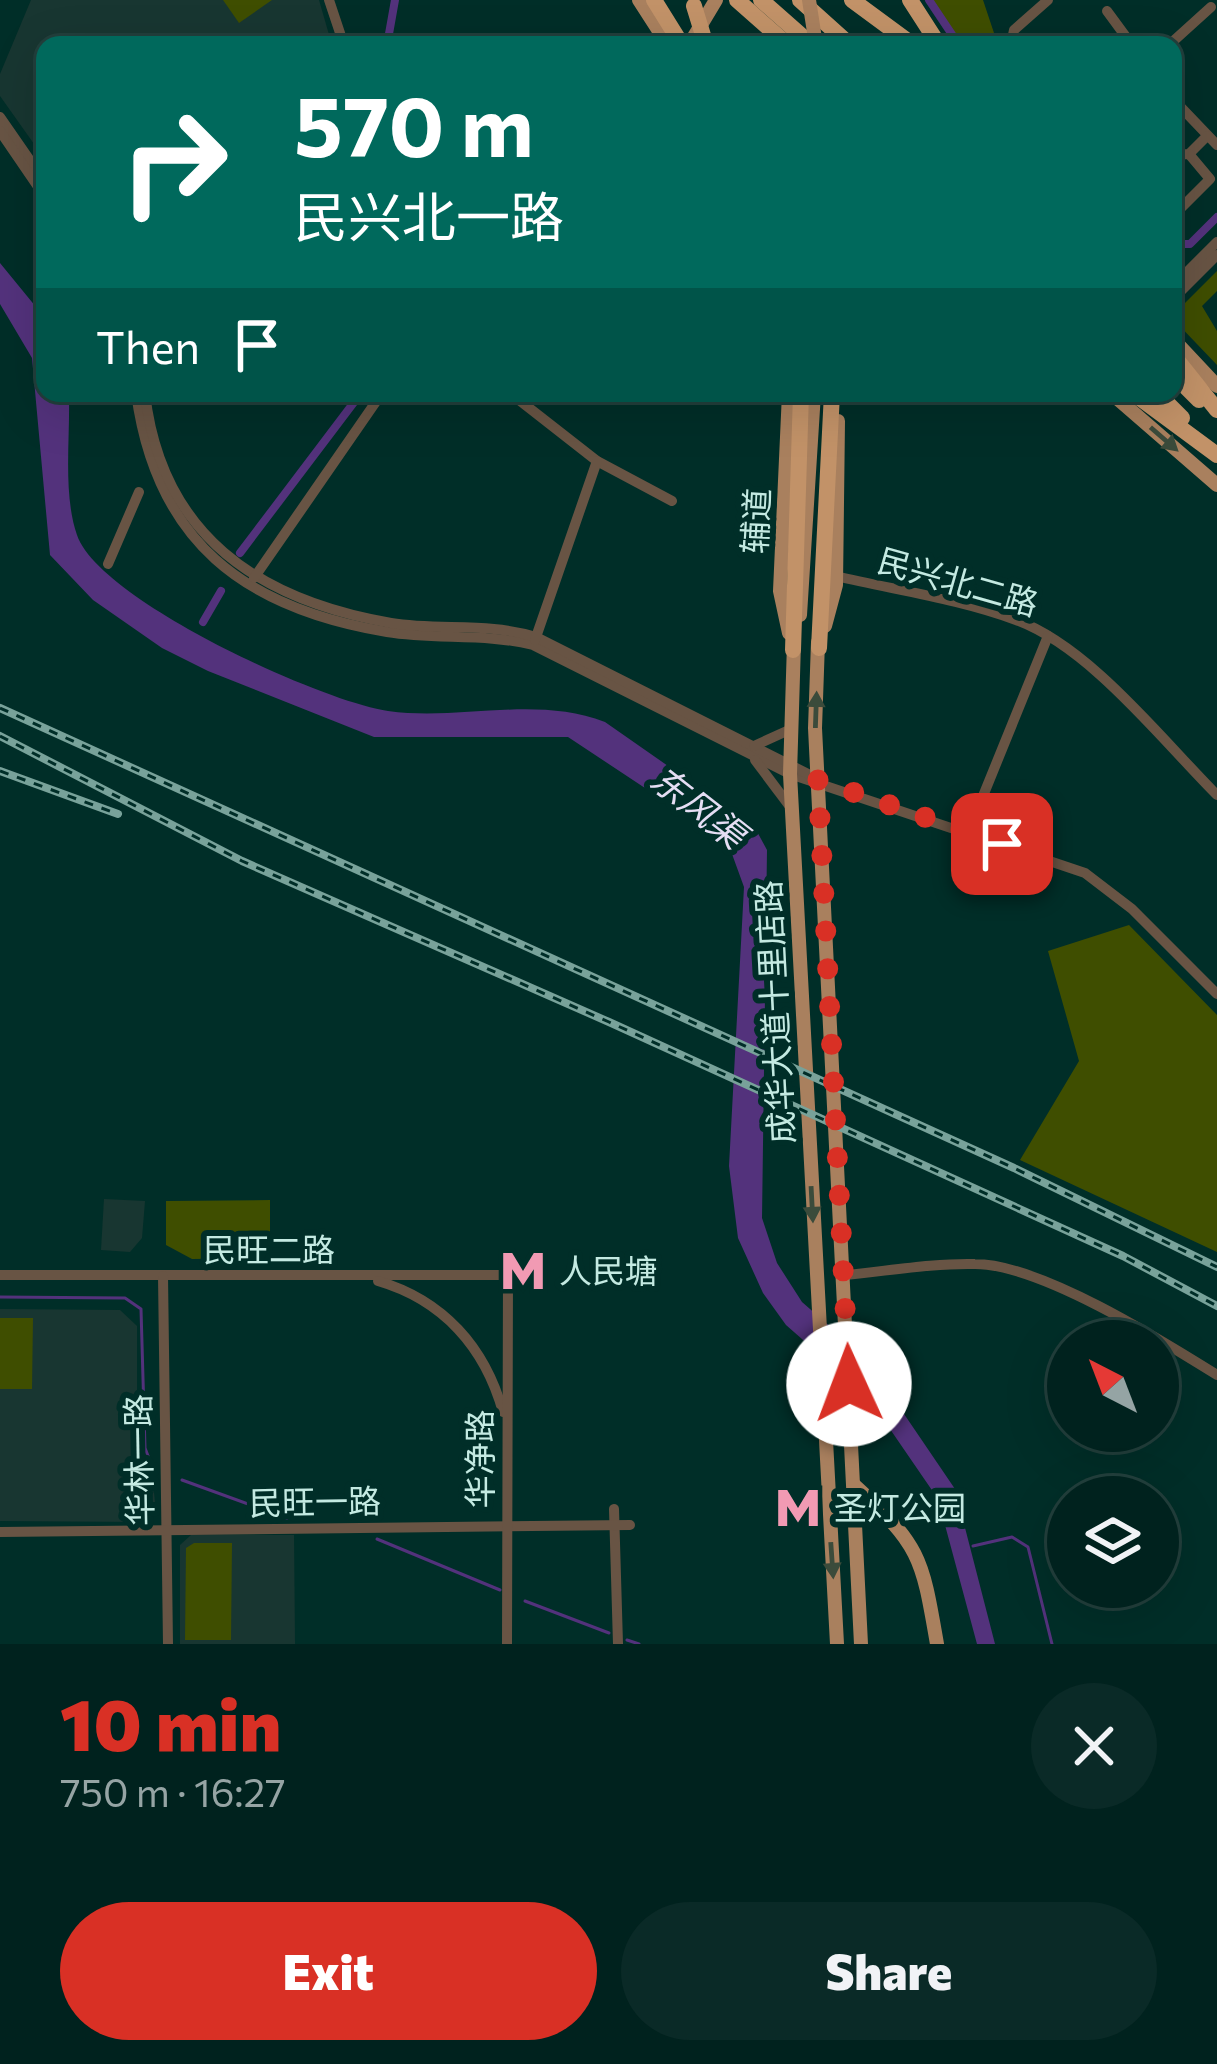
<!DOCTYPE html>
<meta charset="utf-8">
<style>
body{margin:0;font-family:Commissioner,"Noto Sans SC",sans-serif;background:#0a2a27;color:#f1f3f6;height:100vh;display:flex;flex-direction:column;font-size:45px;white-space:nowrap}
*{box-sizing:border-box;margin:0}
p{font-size:39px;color:#95a4a4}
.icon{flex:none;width:66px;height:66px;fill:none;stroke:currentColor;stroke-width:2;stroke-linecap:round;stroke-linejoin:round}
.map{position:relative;height:1644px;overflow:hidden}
.side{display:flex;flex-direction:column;background:#00221e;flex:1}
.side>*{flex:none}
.guide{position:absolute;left:36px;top:36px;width:1146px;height:366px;border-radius:24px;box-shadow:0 12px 48px #0002,0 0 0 3px #223f3c;background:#00695c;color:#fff;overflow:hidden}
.needle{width:78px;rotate:318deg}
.controls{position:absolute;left:1047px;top:1320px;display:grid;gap:24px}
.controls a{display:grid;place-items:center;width:132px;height:132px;border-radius:50%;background:#00221e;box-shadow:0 12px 48px #0002,0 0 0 3px #223f3c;font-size:60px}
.pin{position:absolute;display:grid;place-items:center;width:102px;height:102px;color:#fff;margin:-51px;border-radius:24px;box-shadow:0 6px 18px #0006}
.me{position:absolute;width:132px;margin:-66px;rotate:358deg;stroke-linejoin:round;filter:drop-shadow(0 0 9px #0008)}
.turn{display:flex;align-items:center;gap:42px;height:252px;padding:0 60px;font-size:54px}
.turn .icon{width:156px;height:156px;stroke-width:2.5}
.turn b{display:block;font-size:84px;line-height:102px}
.then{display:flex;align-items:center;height:114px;padding:0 60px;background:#0003;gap:24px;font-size:45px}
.round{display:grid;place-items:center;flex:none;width:126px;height:126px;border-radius:63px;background:#0a2a27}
.summary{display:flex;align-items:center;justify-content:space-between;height:204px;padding:0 60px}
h1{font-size:72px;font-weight:800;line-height:90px;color:#d93025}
.button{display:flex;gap:24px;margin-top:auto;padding:24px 60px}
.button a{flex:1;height:138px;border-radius:72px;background:#d93025;color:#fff;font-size:48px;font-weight:800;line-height:138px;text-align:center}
.button a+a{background:#0a2a27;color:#f1f3f6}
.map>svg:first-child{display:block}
.built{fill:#183631}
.green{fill:#3f4e00}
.water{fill:#53327c}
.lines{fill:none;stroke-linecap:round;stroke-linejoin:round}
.stream{stroke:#53327c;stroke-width:3}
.canal{stroke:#53327c;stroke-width:8}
.minor{stroke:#685444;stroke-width:10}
.major{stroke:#a9805e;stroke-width:14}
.highway{stroke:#c29268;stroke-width:16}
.rail-casing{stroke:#78a29a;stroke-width:8}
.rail{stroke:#002e28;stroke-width:3;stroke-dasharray:9;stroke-linecap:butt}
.major-bridge{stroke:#a9805e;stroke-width:14}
.highway-bridge{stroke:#c29268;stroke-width:16}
.oneway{fill:#3b4b3b}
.route{stroke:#d93025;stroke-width:21;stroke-dasharray:0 37.8}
.labels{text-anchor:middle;stroke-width:12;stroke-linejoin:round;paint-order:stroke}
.street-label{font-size:33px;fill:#c4eae2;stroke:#002e28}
.poi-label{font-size:33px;fill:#c4eae2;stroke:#002e28;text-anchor:start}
.water-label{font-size:36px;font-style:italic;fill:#e5def4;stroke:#002e28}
</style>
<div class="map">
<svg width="1217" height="1644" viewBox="0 0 1217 1644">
<rect width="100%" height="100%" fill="#002e28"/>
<g class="built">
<path d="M31 0H319L332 45H45V151H39L0 96V74Z"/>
<path d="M104 1199 145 1201 142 1238 130 1252 101 1250Z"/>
<path d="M0 1309 120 1310 137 1326V1466L153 1483 156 1512 144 1522 0 1521Z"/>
<path d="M191 1535H294L295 1644H180V1545Z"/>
</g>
<g class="green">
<path d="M223 0H272L239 23Z"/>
<path d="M929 0H983L998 45H959Z"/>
<path d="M1217 271V291L1202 306 1217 331V365L1174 320 1175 313Z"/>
<path d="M1129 925 1217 1015V1252L1020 1160 1079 1061 1048 951Z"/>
<path d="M270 1200V1258L192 1259 166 1245V1201Z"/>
<path d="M0 1318H33L32 1389H0Z"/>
<path d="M194 1543H232L231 1640H185L186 1548Z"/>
</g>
<path class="water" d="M0 263 45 318V393H68L69 398C70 440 63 495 77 535 99 600 320 701 388 711 461 721 534 695 605 722L754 826 767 850 762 1218 777 1263 802 1302 866 1358 955 1489 995 1644H977L938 1499 868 1397 786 1325 763 1293 738 1238 729 1166 744 887 728 843 568 737H374L208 671 162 648 93 600 50 555 32 358 0 304Z"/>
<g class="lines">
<g class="stream">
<path d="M0 1297 125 1298 141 1309 145 1448 153 1469"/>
<path d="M182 1480 287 1518"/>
<path d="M377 1539 500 1590"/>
<path d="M973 1546 1012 1537 1028 1547 1052 1644"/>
<path d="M525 1601 609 1633"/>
<path d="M627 1640 639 1644"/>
</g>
<g class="canal">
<path d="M929 0 959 45"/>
<path d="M387 45 395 0"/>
<path d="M1173 244H1190L1217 217"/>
<path d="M240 553 361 393"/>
<path d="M203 622 221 591"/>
</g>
<g class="minor">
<path d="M329 0 344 45"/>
<path d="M1107 11 1132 45"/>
<path d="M1011 45 1014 30 1048 0"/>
<path d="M1169 45 1211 7"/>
<path d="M1173 99 1217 145"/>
<path d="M0 117 45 182"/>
<path d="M0 131 45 197"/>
<path d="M1173 155 1189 154 1207 136"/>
<path d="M1173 216 1210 179 1189 154"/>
<path d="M1173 286 1217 242"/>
<path d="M1173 299 1217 255"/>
<path d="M136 393C156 541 243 608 387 632 436 640 485 633 533 645L790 774 1085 873 1132 909 1217 994"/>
<path d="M145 393C161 534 257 600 391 623 440 631 488 622 536 637L810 775"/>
<path d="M510 393 597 461 672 501"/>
<path d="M108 564 139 492"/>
<path d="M836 576C895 590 960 599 1016 620 1090 647 1162 740 1217 795"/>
<path d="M254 578 382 393"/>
<path d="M535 640 597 461"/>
<path d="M754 746 789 730"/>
<path d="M755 760 791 808"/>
<path d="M968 833 1048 636"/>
<path d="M0 1275H537"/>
<path d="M845 1275C888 1271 932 1263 975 1264 1040 1264 1161 1340 1217 1375"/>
<path d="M163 1276 168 1644"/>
<path d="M378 1281C443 1300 485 1347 503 1412"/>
<path d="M614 1509 618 1644"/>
<path d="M0 1532 630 1525"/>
<path d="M507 1644 508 1275"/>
</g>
<g class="major">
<path d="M639 0 668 45"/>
<path d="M689 45 716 0"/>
<path d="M1173 339 1217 386"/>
<path d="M789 393 780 591 789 633"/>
<path d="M1111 393 1217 485"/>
<path d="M800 615 814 393"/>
<path d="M825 626 836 585 838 421"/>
<path d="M818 642 815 728 861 1644"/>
<path d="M794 643 790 774 837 1644"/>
<path d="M854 1485C921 1546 922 1557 937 1644"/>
</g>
<g class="highway">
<path d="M737 0 788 45"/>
<path d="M761 0 812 45"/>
<path d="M800 0 850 45"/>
<path d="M1173 355 1217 410"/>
<path d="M1173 374 1199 400"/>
<path d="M1133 393 1217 455"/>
<path d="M1157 393 1182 418"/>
<path d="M819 648 832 393"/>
<path d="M793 650 801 393"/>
</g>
<g class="rail-casing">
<g id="rail">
<path d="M0 708 1014 1168 1217 1267"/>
<path d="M0 736 242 861 609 1022 1123 1256 1217 1306"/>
<path d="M0 771 118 814"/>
</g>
</g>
<use href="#rail" class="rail"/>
<path class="major-bridge" d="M809 0 816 45"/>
<g class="highway-bridge">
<path d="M654 0 682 45"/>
<path d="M852 0 913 45"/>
<path d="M910 0 939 45"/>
<path d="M694 6 706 45"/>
</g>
</g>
<defs><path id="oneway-solid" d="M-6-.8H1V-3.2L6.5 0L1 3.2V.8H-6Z" transform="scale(3)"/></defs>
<g class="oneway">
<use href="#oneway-solid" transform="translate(1164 439) rotate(41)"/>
<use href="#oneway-solid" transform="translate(816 710) rotate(-88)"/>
<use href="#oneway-solid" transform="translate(812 1204) rotate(87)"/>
<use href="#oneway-solid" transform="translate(832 1560) rotate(86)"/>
</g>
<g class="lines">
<path class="route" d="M849 1384 818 780 1002 844"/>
</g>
<defs>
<g id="metro-bare" transform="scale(3.6)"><path d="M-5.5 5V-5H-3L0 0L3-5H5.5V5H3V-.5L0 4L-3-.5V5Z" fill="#f19ab3" stroke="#002e28" stroke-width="2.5" paint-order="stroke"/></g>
</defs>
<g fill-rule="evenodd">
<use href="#metro-bare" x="523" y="1271"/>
<use href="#metro-bare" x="798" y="1508"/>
</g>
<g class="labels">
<g class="street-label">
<text transform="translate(756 521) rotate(-87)" y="12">辅道</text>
<text transform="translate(958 582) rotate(16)" y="12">民兴北二路</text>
<text transform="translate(775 1012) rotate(-93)" y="12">成华大道十里店路</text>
<text x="269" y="1262">民旺二路</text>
<text transform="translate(480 1459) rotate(-90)" y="12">华净路</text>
<text transform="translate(139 1460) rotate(-91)" y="12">华林一路</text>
<text transform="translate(315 1502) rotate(-1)" y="12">民旺一路</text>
</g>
<g class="poi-label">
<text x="559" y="1283">人民塘</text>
<text x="834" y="1520">圣灯公园</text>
</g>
<g class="water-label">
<text transform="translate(698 807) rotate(38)" y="13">东风渠</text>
</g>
</g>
</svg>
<div class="controls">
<a><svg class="needle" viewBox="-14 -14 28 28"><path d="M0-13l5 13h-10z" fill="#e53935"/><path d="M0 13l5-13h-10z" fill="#95a4a4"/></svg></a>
<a><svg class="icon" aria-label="layers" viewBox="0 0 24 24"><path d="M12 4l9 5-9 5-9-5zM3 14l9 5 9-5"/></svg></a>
</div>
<div class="pin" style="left:1002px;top:844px;background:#d93025"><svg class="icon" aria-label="arrive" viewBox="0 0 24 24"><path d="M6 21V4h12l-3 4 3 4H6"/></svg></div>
<svg class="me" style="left:849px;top:1384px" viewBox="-20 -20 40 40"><circle r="19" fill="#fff"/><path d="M0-13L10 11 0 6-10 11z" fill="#d93025"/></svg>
<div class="guide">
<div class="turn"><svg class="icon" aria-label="right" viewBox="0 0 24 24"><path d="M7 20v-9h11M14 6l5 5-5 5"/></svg><div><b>570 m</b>民兴北一路</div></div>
<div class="then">Then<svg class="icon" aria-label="arrive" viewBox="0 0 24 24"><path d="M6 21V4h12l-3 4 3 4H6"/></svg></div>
</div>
</div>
<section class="side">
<div class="summary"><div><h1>10 min</h1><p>750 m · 16:27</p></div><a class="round"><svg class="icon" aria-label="close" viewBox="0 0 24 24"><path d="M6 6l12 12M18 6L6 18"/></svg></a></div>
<div class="button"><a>Exit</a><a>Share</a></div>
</section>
